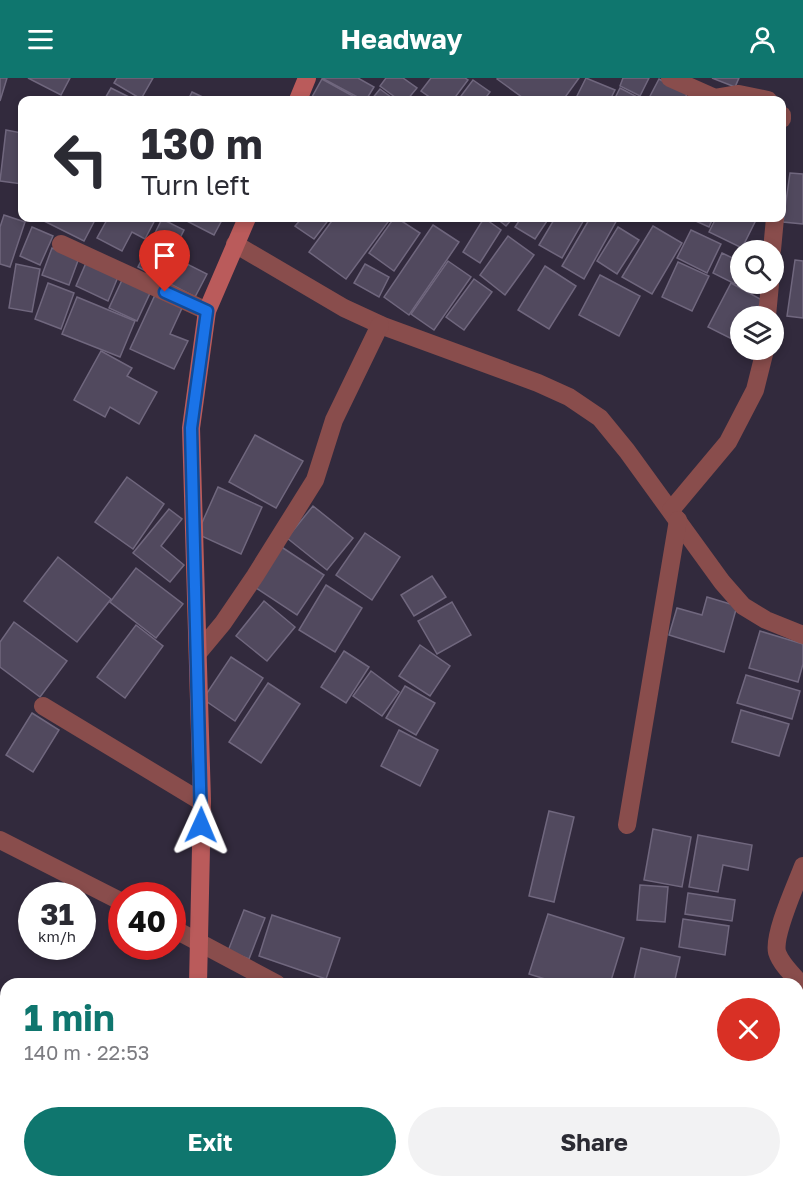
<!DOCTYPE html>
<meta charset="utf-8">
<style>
body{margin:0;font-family:"Golos Text",sans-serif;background:#f2f2f3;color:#2b2b33;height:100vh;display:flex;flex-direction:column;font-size:22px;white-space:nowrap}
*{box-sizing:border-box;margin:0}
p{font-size:20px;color:#7c7c81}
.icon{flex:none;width:33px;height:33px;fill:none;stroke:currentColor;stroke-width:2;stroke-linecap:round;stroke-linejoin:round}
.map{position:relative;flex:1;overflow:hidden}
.panel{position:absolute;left:0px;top:900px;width:804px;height:210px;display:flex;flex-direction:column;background:#fff;border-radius:18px 18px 0 0;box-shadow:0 3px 9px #0003}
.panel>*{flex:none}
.hud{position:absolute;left:18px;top:18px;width:768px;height:126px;border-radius:12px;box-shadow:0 3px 9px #0003;background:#fff;color:#2b2b33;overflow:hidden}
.controls{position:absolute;left:730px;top:162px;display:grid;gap:12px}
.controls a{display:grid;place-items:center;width:54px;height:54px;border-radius:50%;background:#fff;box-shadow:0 3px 9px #0003;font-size:30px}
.speed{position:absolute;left:18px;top:804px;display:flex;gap:12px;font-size:30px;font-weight:700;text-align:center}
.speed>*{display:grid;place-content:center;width:78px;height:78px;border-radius:50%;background:#fff;box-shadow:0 3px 9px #0003;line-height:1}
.speed small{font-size:15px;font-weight:400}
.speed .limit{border:9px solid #d22;background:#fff;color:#111}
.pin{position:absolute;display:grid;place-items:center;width:51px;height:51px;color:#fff;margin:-62px -26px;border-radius:50% 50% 50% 0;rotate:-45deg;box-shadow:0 0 6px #0007}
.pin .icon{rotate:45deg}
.me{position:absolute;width:66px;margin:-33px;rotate:1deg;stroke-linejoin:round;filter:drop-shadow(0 0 4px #0008)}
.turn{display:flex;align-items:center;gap:21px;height:126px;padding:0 24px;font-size:27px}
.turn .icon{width:78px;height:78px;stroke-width:2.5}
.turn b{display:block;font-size:42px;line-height:51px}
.round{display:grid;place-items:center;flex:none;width:63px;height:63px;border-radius:32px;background:#f2f2f3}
.overview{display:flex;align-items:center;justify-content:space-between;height:102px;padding:0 24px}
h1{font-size:36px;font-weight:700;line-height:45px;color:#0f766e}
.action{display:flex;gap:12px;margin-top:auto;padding:12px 24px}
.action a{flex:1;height:69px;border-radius:36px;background:#0f766e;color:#fff;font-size:24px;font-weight:700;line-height:69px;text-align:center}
.action a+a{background:#f2f2f3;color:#2b2b33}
header{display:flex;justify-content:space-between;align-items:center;height:78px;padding:0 24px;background:#0f766e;color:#fff;font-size:27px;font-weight:700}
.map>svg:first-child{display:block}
.building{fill:#51495e;stroke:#70677e;stroke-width:1.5}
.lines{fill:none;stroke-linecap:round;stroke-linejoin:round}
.street{stroke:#894d4c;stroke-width:18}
.secondary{stroke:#ba5b5b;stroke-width:18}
.route-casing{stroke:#114b97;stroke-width:15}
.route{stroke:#1a73e8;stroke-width:10}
</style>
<header><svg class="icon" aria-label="menu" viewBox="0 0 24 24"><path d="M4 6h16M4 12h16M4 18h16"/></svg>Headway<svg class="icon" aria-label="person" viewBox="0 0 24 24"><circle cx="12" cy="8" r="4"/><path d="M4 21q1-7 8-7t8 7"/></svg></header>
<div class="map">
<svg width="803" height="1110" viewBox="0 0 803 1110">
<rect width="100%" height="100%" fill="#322a3d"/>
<g class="building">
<path d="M0 0H7L0 23Z"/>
<path d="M28 0H70L61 17Z"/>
<path d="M117 0H153L141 21 114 5Z"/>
<path d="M322 0H358L374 9 366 22H363Z"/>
<path d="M386 0H403L417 10 407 22H399L380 8Z"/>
<path d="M431 0H465L468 2 453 22H434L421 13Z"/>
<path d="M498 0H579L563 22H526L497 1Z"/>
<path d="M586 0 615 12 610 22H575Z"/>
<path d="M623 0H649L640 18 620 8Z"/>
<path d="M712 0H739L735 9Z"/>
<path d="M322 1 360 22H318L312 19Z"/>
<path d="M659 1 687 16 684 22H648Z"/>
<path d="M473 2 490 14 484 22H458Z"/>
<path d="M111 10 135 22H104Z"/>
<path d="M620 10 641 21 640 22H614Z"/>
<path d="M380 11 395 22H371Z"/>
<path d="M192 14 209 22H188Z"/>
<path d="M6 52 22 55V106L0 103Z"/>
<path d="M790 95 803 96V146L783 144Z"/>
<path d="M4 137 25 144 10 189 0 186V149Z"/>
<path d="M38 140H89L95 142 84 163Z"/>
<path d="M108 140H156L145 161 132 154 122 173 97 160Z"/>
<path d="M181 140H223L214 157Z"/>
<path d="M302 140H330L314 161 295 148Z"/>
<path d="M334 140H382L388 144 346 201 309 174Z"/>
<path d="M394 140H397L420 155 394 193 369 175Z"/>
<path d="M484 140 501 152 480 185 463 174Z"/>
<path d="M496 140H513L506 148Z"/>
<path d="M521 140H549L535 161 515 149Z"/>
<path d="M555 140H585L562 180 539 167Z"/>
<path d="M590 140H618L584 201 562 188Z"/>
<path d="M689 140H713L709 149Z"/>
<path d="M716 140H757L742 170 709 154Z"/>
<path d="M162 141 184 152 171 178 207 196 195 219 138 189Z"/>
<path d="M433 147 459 164 409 237 384 219Z"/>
<path d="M653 148 682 165 652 216 622 199Z"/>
<path d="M32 149 53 158 40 187 20 178Z"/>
<path d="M618 149 639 162 617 196 597 183Z"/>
<path d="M691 152 721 166 707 195 677 180Z"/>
<path d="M508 158 534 177 505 217 480 197Z"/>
<path d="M52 170 79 180 69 207 42 197Z"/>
<path d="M722 175 741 184V192L735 206 713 195Z"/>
<path d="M795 182 803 183V240L787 238Z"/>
<path d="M448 183 471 199 434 252 411 236Z"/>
<path d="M678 184 709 198 692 233 662 219Z"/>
<path d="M86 185 118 199 108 223 76 208Z"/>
<path d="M16 186 40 191 32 234 9 230Z"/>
<path d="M365 186 389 199 379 219 354 205Z"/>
<path d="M545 188 576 208 549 251 518 232Z"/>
<path d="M600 197 640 218 619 258 579 237Z"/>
<path d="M123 200 151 213 137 243 109 230Z"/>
<path d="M474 201 492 214 464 252 446 239Z"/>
<path d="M48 205 74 215 61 251 35 241Z"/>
<path d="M731 205 762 222 754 238H741L740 265 708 249Z"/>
<path d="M155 217 182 230 170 256 188 263 174 291 130 271Z"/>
<path d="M77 219 135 243 120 279 62 256Z"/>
<path d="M101 273 132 290 127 298 157 314 139 346 110 329 105 339 74 322Z"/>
<path d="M255 357 303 383 276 430 229 404Z"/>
<path d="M127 399 164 426 133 471 95 444Z"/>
<path d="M218 409 262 429 241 476 197 456Z"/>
<path d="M313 428 353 460 327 492 287 460Z"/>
<path d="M169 431 182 441 161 468 184 487 170 504 133 475Z"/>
<path d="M365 455 400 479 372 522 336 497Z"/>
<path d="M280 468 324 497 297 537 253 508Z"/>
<path d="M58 479 111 521 77 564 24 523Z"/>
<path d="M136 490 183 526 156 560 110 524Z"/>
<path d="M432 498 446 519 414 538 401 517Z"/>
<path d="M326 507 362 530 335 574 299 552Z"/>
<path d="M707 519 737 528 724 574 669 557 677 530 702 537Z"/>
<path d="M264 523 295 549 267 583 236 558Z"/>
<path d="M452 524 471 557 437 576 418 543Z"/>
<path d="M14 544 67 583 40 619 0 589V564Z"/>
<path d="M136 547 163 568 125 620 97 599Z"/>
<path d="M760 553 803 566V586L798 604 749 590Z"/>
<path d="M420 567 450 588 430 618 399 598Z"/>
<path d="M344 573 369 589 346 625 321 609Z"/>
<path d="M231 579 263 600 235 643 203 621Z"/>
<path d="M371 593 399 614 382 638 353 618Z"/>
<path d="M746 597 800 613 792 641 737 625Z"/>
<path d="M268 605 300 626 261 685 229 664Z"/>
<path d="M405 608 435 625 416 657 386 640Z"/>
<path d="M741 632 789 646 779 678 732 664Z"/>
<path d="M32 635 59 652 33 694 6 677Z"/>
<path d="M399 652 438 672 420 708 381 688Z"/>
<path d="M549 733 574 739 554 824 529 818Z"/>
<path d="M653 751 691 759 682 809 644 802Z"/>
<path d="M698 757 752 767 748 792 723 787 718 814 689 809Z"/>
<path d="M640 807 668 809 665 844 637 842Z"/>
<path d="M688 815 735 822 732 843 685 836Z"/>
<path d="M244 832 265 840 249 881 228 873Z"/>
<path d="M548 836 624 860 610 906H561L529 896Z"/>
<path d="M272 837 340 860 326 901 259 878Z"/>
<path d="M683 841 729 848 725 877 679 869Z"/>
<path d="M641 870 680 879 674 906H633Z"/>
<rect x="63" y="1104" width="32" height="6"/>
<path d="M277 1104H341L340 1110H277Z"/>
<path d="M484 1104H513L512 1110H483Z"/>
</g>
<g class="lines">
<g class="street">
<path d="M670 0 715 20 739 16 768 22"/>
<path d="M782 37V41"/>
<path d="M61 166 207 233"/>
<path d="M235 166 344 230 383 248 538 305 569 319 600 340 627 373 722 504 743 528 766 542 803 557"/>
<path d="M772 172 775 140"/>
<path d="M767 238 770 206"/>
<path d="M671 432 728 364 755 312 765 272"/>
<path d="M198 575 223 545 255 498 315 402 334 342 380 247"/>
<path d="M43 628 202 724"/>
<path d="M627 747 678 442"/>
<path d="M0 762 122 824"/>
<path d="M803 788C796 807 773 856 777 874 781 887 795 899 803 908"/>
<path d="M172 850 277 906"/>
</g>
<g class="secondary">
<path d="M298 22 307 0"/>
<path d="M198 906 202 724 191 350 207 233 247 140"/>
<path d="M201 1104V1110"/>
</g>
</g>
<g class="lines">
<g class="route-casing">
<path id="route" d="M165 214 207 233 191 350 201 747"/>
</g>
<use href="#route" class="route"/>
</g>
</svg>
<div class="controls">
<a><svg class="icon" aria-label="search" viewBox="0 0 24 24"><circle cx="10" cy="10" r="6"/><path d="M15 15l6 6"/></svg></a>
<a><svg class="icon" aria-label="layers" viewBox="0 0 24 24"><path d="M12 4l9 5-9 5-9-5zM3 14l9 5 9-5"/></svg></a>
</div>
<div class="speed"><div>31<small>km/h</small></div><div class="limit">40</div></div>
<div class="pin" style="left:165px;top:214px;background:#d93025"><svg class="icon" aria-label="arrive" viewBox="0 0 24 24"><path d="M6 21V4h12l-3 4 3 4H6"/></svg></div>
<svg class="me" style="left:201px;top:747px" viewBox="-20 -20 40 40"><path d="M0-17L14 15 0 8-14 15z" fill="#1a73e8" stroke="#fff" stroke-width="4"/></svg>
<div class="hud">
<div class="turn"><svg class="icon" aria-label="left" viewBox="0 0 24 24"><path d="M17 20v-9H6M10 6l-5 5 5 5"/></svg><div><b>130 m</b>Turn left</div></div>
</div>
<section class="panel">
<div class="overview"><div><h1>1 min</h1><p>140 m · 22:53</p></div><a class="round" style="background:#d93025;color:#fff"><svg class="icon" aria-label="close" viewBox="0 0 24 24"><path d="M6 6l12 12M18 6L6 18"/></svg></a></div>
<div class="action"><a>Exit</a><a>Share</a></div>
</section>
</div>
